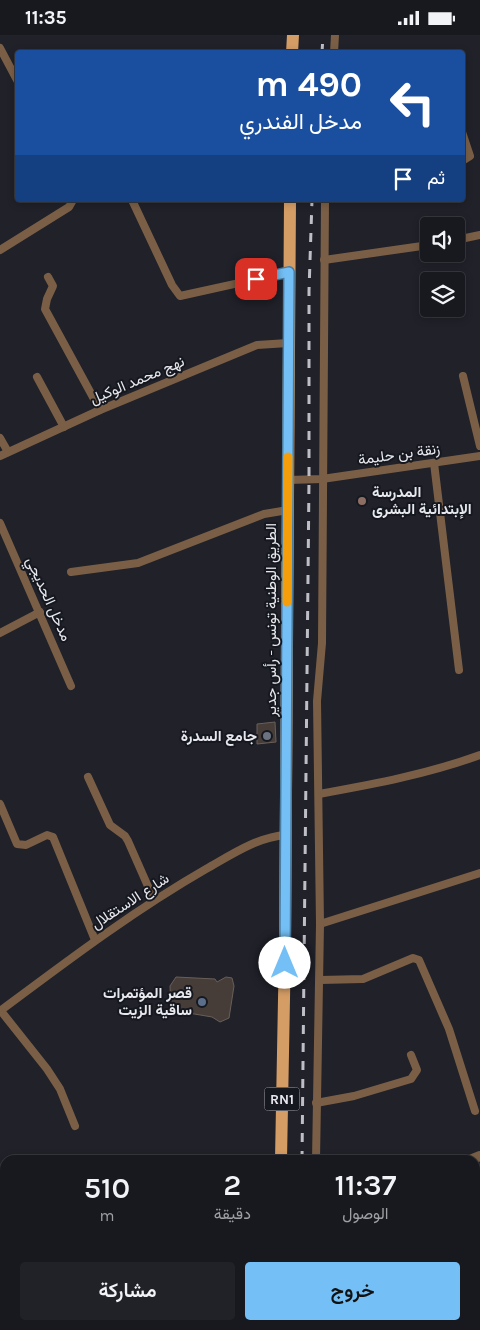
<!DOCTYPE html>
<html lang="ar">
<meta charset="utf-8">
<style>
body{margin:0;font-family:Karla,Vazirmatn,sans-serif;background:#212228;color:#f1f3f6;direction:rtl;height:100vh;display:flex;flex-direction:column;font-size:19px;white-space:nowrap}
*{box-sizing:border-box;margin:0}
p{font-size:16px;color:#9fa0a4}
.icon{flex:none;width:28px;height:28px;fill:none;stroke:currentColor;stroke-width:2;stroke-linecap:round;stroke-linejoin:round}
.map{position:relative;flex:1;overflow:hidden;direction:ltr}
.side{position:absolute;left:0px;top:1120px;width:480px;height:175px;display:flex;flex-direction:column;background:#18191f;border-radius:15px 15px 0 0;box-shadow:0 2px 8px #0003,0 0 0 1px #36383d;direction:rtl}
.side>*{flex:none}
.hud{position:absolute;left:15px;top:15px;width:450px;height:152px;border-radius:5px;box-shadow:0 2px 8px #0003,0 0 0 1px #36383d;direction:rtl;background:#1a4fa0;color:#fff;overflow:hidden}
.buttons{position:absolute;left:420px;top:182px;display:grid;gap:10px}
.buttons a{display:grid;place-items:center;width:45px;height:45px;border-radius:5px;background:#18191f;box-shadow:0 2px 8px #0003,0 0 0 1px #36383d;font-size:25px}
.pin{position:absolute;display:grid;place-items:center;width:42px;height:42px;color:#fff;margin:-21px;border-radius:10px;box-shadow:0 2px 8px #0006}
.me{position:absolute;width:55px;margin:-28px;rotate:0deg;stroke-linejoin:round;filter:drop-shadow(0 0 4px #0008)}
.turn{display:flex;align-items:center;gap:18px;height:105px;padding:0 20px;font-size:22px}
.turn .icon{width:65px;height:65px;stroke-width:2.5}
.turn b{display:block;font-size:35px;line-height:42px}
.then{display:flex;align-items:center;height:48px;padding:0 20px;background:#0003;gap:10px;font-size:19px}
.eta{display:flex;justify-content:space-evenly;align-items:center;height:85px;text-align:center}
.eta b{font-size:30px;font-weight:600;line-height:35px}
.cta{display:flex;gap:10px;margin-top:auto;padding:10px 20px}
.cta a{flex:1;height:58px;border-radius:5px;background:#74c0f6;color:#111;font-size:20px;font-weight:600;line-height:58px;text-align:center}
.cta a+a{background:#212228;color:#f1f3f6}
.status{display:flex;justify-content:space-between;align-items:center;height:35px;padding:0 25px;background:#18191f;direction:ltr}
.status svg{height:14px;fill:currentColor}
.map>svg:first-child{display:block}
.building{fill:#463d39;stroke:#695f5a}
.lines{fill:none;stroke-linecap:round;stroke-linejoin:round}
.minor{stroke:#7a5f46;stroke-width:8}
.tertiary{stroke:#7a5f46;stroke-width:10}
.primary{stroke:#d59d66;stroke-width:12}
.rail{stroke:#bebfc6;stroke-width:3;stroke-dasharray:9 9;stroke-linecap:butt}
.route-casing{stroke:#4b7da0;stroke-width:12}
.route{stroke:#74c0f6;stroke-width:9}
.slow{stroke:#f59e0b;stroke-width:9}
.education-dot{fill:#8d6e63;stroke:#16181f;stroke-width:2}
.worship-dot{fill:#6b7280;stroke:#16181f;stroke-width:2}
.service-dot{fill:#5c6f8a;stroke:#16181f;stroke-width:2}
.labels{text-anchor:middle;stroke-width:4;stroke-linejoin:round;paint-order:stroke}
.shield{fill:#16181f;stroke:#a8aab0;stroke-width:1}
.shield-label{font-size:14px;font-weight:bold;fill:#e7e8ee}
.street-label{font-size:15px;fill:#e7e8ee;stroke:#16181f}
.poi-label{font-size:15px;font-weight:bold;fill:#e7e8ee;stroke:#16181f;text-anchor:end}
</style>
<div class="status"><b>11:35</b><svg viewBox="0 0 49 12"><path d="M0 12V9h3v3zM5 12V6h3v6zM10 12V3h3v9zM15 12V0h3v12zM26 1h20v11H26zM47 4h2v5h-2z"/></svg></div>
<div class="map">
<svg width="480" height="1295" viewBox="0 0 480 1295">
<rect width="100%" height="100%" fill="#202129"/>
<g class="building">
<path d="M275 687 276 707 257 709V689Z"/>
<path d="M176 942 215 944 217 947 226 942 232 943 234 951 229 983 220 987 212 982 171 975 170 951Z"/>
</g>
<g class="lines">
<g class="minor">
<path d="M0 13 18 47"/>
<path d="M334 18 335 0"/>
<path d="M462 97 470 121 462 126"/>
<path d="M132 165 172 250 180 261 289 237"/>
<path d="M456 205 480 200"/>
<path d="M0 215 69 172 73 165"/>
<path d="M324 225 429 210"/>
<path d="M48 242 53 251 47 264 45 274 100 375"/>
<path d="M463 341 480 411"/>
<path d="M37 342 64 392"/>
<path d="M0 403 8 417"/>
<path d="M0 421 100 375 257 310 288 308"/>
<path d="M434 428 459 635"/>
<path d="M288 445 322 444 480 421"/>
<path d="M0 488 71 651"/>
<path d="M71 537 138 528 264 479 288 475"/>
<path d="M0 598 40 577"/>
<path d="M88 742 110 790 125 801 128 806 154 865"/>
<path d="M319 759C374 749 428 739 480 720"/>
<path d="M0 769 17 809 26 810 47 800 53 802 95 905"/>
<path d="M320 889 480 838"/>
<path d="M320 945 363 944 413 923 419 925 449 994 475 1076"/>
<path d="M0 976C67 926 133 876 206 834 231 820 257 802 286 800"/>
<path d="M1 976 47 1034 60 1054 75 1091"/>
<path d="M316 1068 354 1061 411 1044 417 1035 411 1020"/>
<path d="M316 1125 320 889 317 666 322 608 325 165"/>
<path d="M0 1244 5 1240"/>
<path d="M44 1290 47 1295"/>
<path d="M158 1290 160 1295"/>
<path d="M316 1290V1295"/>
<path d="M75 1295 78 1290"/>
</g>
<path class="tertiary" d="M470 1125 480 1121"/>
<g class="primary">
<path d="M292 18 293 0"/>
<path d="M281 1125 285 910 290 165"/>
<path d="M283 1290V1295"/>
</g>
<g class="rail">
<path d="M322 18 323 0"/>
<path d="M302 1125 309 445V256L312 165"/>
<path d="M303 1290V1295"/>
</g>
</g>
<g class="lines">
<g class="route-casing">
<path id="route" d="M256 244 289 237 285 928"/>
</g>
<use href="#route" class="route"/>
<path class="slow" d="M287 567 288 422"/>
</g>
<circle class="education-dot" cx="362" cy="466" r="5"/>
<circle class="worship-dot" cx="267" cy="701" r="5"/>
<circle class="service-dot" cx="202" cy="967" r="5"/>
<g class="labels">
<rect class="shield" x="264.5" y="1052.5" width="35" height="23" rx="4"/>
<g class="shield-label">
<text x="282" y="1069">RN1</text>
</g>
<g class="street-label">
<text transform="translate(137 345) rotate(-23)" y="5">نهج محمد الوكيل</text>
<text transform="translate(399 419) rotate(-8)" y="5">زنقة بن حليمة</text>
<text transform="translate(49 564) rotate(66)" y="5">مدخل الحديجي</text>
<text transform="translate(271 585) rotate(-90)" y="5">الطريق الوطنية تونس - رأس جدير</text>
<text transform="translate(130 866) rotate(-33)" y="5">شارع الاستقلال</text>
</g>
<g class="poi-label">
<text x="372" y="462" text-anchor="start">المدرسة<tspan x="372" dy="17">الإبتدائية البشرى</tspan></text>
<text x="257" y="706">جامع السدرة</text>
<text x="192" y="963">قصر المؤتمرات<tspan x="192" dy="17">ساقية الزيت</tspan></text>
</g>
</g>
</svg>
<div class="buttons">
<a><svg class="icon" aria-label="sound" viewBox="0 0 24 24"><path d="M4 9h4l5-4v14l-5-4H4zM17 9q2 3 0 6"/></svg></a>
<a><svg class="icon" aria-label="layers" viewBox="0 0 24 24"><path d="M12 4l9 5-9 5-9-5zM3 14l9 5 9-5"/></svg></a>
</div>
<div class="pin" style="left:256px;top:244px;background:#d93025"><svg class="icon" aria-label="arrive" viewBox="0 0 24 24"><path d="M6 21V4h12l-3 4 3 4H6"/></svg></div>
<svg class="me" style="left:285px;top:928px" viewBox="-20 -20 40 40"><circle r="19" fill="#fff"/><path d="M0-13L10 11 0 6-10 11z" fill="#74c0f6"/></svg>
<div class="hud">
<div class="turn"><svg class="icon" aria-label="left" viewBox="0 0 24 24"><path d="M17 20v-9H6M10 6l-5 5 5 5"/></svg><div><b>490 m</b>مدخل الفندري</div></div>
<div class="then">ثم<svg class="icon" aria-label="arrive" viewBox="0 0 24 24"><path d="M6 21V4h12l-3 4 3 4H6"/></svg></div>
</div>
<section class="side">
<div class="eta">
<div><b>11:37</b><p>الوصول</p></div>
<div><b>2</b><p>دقيقة</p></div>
<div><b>510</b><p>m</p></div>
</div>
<div class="cta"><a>خروج</a><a>مشاركة</a></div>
</section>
</div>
